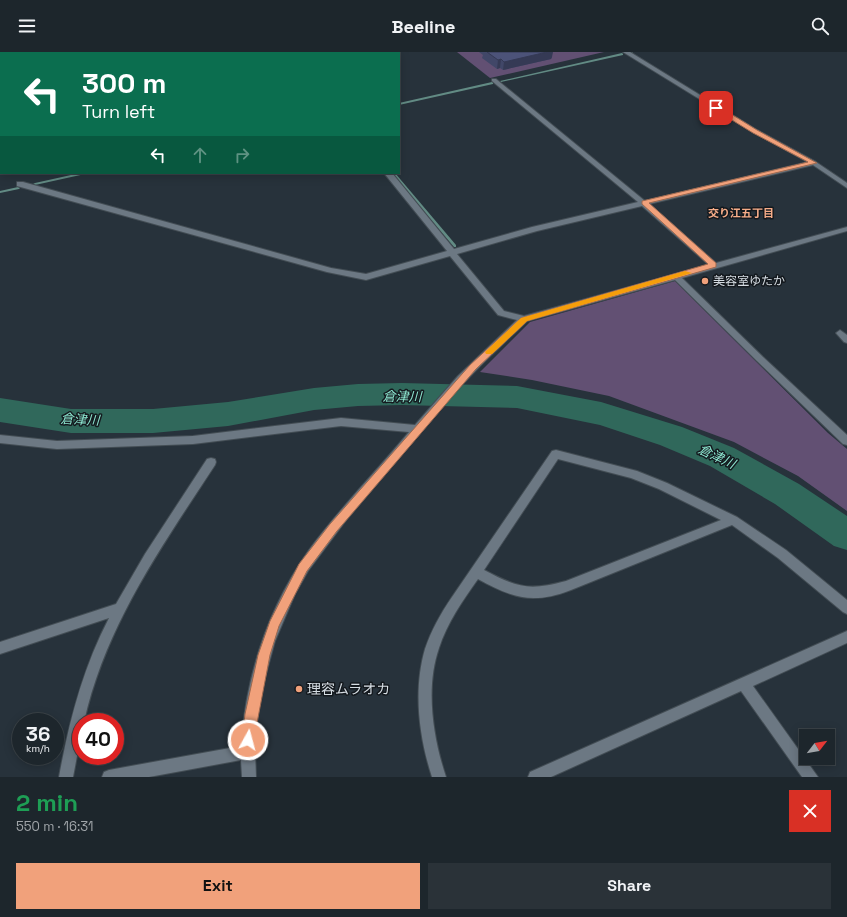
<!DOCTYPE html>
<meta charset="utf-8">
<style>
body{margin:0;font-family:"Space Grotesk","Noto Sans JP",sans-serif;background:#2a3238;color:#f1f3f6;height:100vh;display:flex;flex-direction:column;font-size:15px;white-space:nowrap}
*{box-sizing:border-box;margin:0}
p{font-size:13px;color:#a0a5a9}
.icon{flex:none;width:22px;height:22px;fill:none;stroke:currentColor;stroke-width:2;stroke-linecap:round;stroke-linejoin:round}
.map{position:relative;height:725px;overflow:hidden}
.sheet{display:flex;flex-direction:column;background:#1d262c;flex:1}
.sheet>*{flex:none}
.guide{position:absolute;left:0px;top:0px;width:400px;height:122px;box-shadow:0 2px 10px #0003,0 0 0 1px #3b4348;background:#0b6e4f;color:#fff;overflow:hidden}
.needle{width:26px;rotate:59deg}
.fabs{position:absolute;left:799px;top:677px;display:grid;gap:8px}
.fabs a{display:grid;place-items:center;width:36px;height:36px;border-radius:0px;background:#1d262c;box-shadow:0 2px 10px #0003,0 0 0 1px #3b4348;font-size:20px}
.speed{position:absolute;left:12px;top:661px;display:flex;gap:8px;font-size:20px;font-weight:700;text-align:center}
.speed>*{display:grid;place-content:center;width:52px;height:52px;border-radius:50%;background:#1d262c;box-shadow:0 2px 10px #0003,0 0 0 1px #3b4348;line-height:1}
.speed small{font-size:10px;font-weight:400}
.speed .limit{border:6px solid #d22;background:#fff;color:#111}
.pin{position:absolute;display:grid;place-items:center;width:34px;height:34px;color:#fff;margin:-17px;border-radius:8px;box-shadow:0 2px 6px #0006}
.me{position:absolute;width:44px;margin:-22px;rotate:7deg;stroke-linejoin:round;filter:drop-shadow(0 0 3px #0008)}
.turn{display:flex;align-items:center;gap:14px;height:84px;padding:0 16px;font-size:18px}
.turn .icon{width:52px;height:52px;stroke-width:2.5}
.turn b{display:block;font-size:28px;line-height:34px}
.lanes{display:flex;align-items:center;height:38px;padding:0 16px;background:#0003;justify-content:center;gap:20px;direction:ltr}
.lanes .off{opacity:.35}
.round{display:grid;place-items:center;flex:none;width:42px;height:42px;border-radius:0px;background:#2a3238}
.head{display:flex;align-items:center;justify-content:space-between;height:68px;padding:0 16px}
h1{font-size:24px;font-weight:700;line-height:30px;color:#1e9e55}
.action{display:flex;gap:8px;margin-top:auto;padding:8px 16px}
.action a{flex:1;height:46px;border-radius:0px;background:#f1a17b;color:#111;font-size:16px;font-weight:700;line-height:46px;text-align:center}
.action a+a{background:#2a3238;color:#f1f3f6}
header{display:flex;justify-content:space-between;align-items:center;height:52px;padding:0 16px;background:#1d262c;font-size:18px;font-weight:700}
.map>svg:first-child{display:block}
.green{fill:#625073}
.lines{fill:none;stroke-linecap:round;stroke-linejoin:round}
.stream{fill:#628b84;fill-rule:evenodd}
.river{fill:#30685b;fill-rule:evenodd}
.minor-casing{stroke:#434d54;stroke-width:2}
.minor{fill:#6c7883;fill-rule:evenodd}
.wall{fill:#414768}
.shaded-wall{fill:#353a55}
.building{fill:#4c5379;stroke:#353a55}
.route{fill:#f1a17b;stroke:#9d6950}
.slow{fill:#f59e0b}
.poi-dot{fill:#f1a17b;stroke:#14191e;stroke-width:1.5}
.labels{text-anchor:middle;stroke-width:3;stroke-linejoin:round;paint-order:stroke}
.far-neighbourhood-label{font-size:11px;font-weight:bold;fill:#f7ad89;stroke:#14191e}
.poi-label{font-size:12px;fill:#d6dde3;stroke:#14191e;text-anchor:start}
.water-label{font-size:13px;font-style:italic;fill:#8de7d1;stroke:#14191e}
.near-poi-label{font-size:14px;fill:#d6dde3;stroke:#14191e;text-anchor:start}
</style>
<header><svg class="icon" aria-label="menu" viewBox="0 0 24 24"><path d="M4 6h16M4 12h16M4 18h16"/></svg>Beeline<svg class="icon" aria-label="search" viewBox="0 0 24 24"><circle cx="10" cy="10" r="6"/><path d="M15 15l6 6"/></svg></header>
<div class="map">
<svg width="847" height="725" viewBox="0 0 847 725">
<rect width="100%" height="100%" fill="#27323b"/>
<g class="green">
<path d="M457 0H604L490 26Z"/>
<path d="M675 229 828 381 847 397V459L798 424 734 390 609 344 532 328 480 320 530 270Z"/>
</g>
<g class="lines">
<g class="stream">
<path d="M630 0H633L632 1Z"/>
<path d="M622 1 623 2V3L501 30 500 29Z"/>
<path d="M492 30H493V32L399 53V51Z"/>
<path d="M80 121H87L85 122 35 133 33 132 35 131Z"/>
<path d="M391 121H395L456 193V195H454Z"/>
<path d="M18 135 20 136 19 137 0 141V139Z"/>
</g>
<path class="river" d="M402 331 517 334 601 350 682 375 734 396 799 432 847 464V498L834 494 775 452 710 414 660 393 600 373 517 356 402 353 358 354 314 358 228 374 153 381H71L0 370V346L71 357H153L228 350 314 336 358 332Z"/>
<g class="minor-casing">
<g id="minor">
<path d="M284 0H290L291 1H285Z"/>
<path d="M623 0H630L757 78 816 110 847 131V136L813 113 649 152 716 211 847 175V179L682 226 763 305 847 383V393L843 392 757 309 675 228 527 269 483 311 454 341 347 467 308 519 295 542 275 589 260 644 257 671 255 699 256 725H242L241 708 149 725H102L104 720 109 718 241 694C246 624 268 556 309 498 339 457 376 420 409 380L341 374 193 392 57 397 0 391V383L57 389 193 384 341 366 415 373 458 324 517 268 498 263 450 204 366 228 327 220 17 134V130H23L331 216 366 222 447 199 384 121H392L454 197 532 175 638 150 492 29V27H496L645 149 808 110 753 80ZM642 154 709 213 524 264 504 259 457 202 537 179Z"/>
<path d="M840 278 847 283V291L844 290 836 281Z"/>
<path d="M556 398 637 419 667 431 737 465 786 498 847 548V562L843 560 778 506 732 473 571 538C532 553 513 546 478 527 463 548 447 571 439 596 425 636 433 686 446 725H432C419 685 413 638 425 597 431 579 441 561 452 545L552 399ZM558 407 631 426 659 437 721 468 566 529C529 539 518 536 484 518Z"/>
<path d="M211 406 215 407 216 410 215 413C162 494 105 574 84 670H81V683L73 725H59C69 669 83 616 109 566L0 602V590L116 552 145 502 207 407Z"/>
<path d="M847 579V591L753 634 818 725H802L741 639 551 725H528L530 720Z"/>
</g>
</g>
<use href="#minor" class="minor"/>
</g>
<path class="wall" d="M479 0H547L552 5 551 7 503 18 500 16 497 17 482 6 483 3Z"/>
<g class="shaded-wall">
<path d="M547 0H553L552 5 551 7 503 18 504 10Z"/>
<path d="M501 7 500 16 497 17 498 8Z"/>
</g>
<path class="building" d="M487 0H547L504 10 501 7 498 8Z"/>
<path class="route" d="M714 54H718L757 78 817 111 649 151 716 211V215L527 269 476 317 337 479 307 519 279 574 270 603 253 692 248 694 244 692 242 688 245 662 258 603 270 569 299 512 330 472 470 313 521 266 708 212 642 152V149L808 110 753 81 714 57Z"/>
<path class="slow" d="M685 219 692 221 527 269 492 302H486L485 300 521 266Z"/>
<g class="poi-dot">
<circle cx="705" cy="229" r="4"/>
<circle cx="299" cy="637" r="4"/>
</g>
<g class="labels">
<g class="far-neighbourhood-label">
<text x="741" y="165">交り江五丁目</text>
</g>
<g class="poi-label">
<text x="713" y="233">美容室ゆたか</text>
</g>
<g class="water-label">
<text transform="translate(402 344) rotate(1)" y="5">倉津川</text>
<text transform="translate(80 367) rotate(3)" y="5">倉津川</text>
<text transform="translate(717 404) rotate(25)" y="5">倉津川</text>
</g>
<g class="near-poi-label">
<text x="307" y="642">理容ムラオカ</text>
</g>
</g>
</svg>
<div class="fabs">
<a><svg class="needle" viewBox="-14 -14 28 28"><path d="M0-13l5 13h-10z" fill="#e53935"/><path d="M0 13l5-13h-10z" fill="#a0a5a9"/></svg></a>
</div>
<div class="speed"><div>36<small>km/h</small></div><div class="limit">40</div></div>
<div class="pin" style="left:716px;top:56px;background:#d93025"><svg class="icon" aria-label="arrive" viewBox="0 0 24 24"><path d="M6 21V4h12l-3 4 3 4H6"/></svg></div>
<svg class="me" style="left:248px;top:688px" viewBox="-20 -20 40 40"><circle r="17" fill="#f1a17b" stroke="#fff" stroke-width="3"/><path d="M0-11L8 9 0 5-8 9z" fill="#fff"/></svg>
<div class="guide">
<div class="turn"><svg class="icon" aria-label="left" viewBox="0 0 24 24"><path d="M17 20v-9H6M10 6l-5 5 5 5"/></svg><div><b>300 m</b>Turn left</div></div>
<div class="lanes"><svg class="icon" aria-label="left" viewBox="0 0 24 24"><path d="M17 20v-9H6M10 6l-5 5 5 5"/></svg><svg class="icon off" aria-label="ahead" viewBox="0 0 24 24"><path d="M12 20V5M6 11l6-6 6 6"/></svg><svg class="icon off" aria-label="right" viewBox="0 0 24 24"><path d="M7 20v-9h11M14 6l5 5-5 5"/></svg></div>
</div>
</div>
<section class="sheet">
<div class="head"><div><h1>2 min</h1><p>550 m · 16:31</p></div><a class="round" style="background:#d93025;color:#fff"><svg class="icon" aria-label="close" viewBox="0 0 24 24"><path d="M6 6l12 12M18 6L6 18"/></svg></a></div>
<div class="action"><a>Exit</a><a>Share</a></div>
</section>
